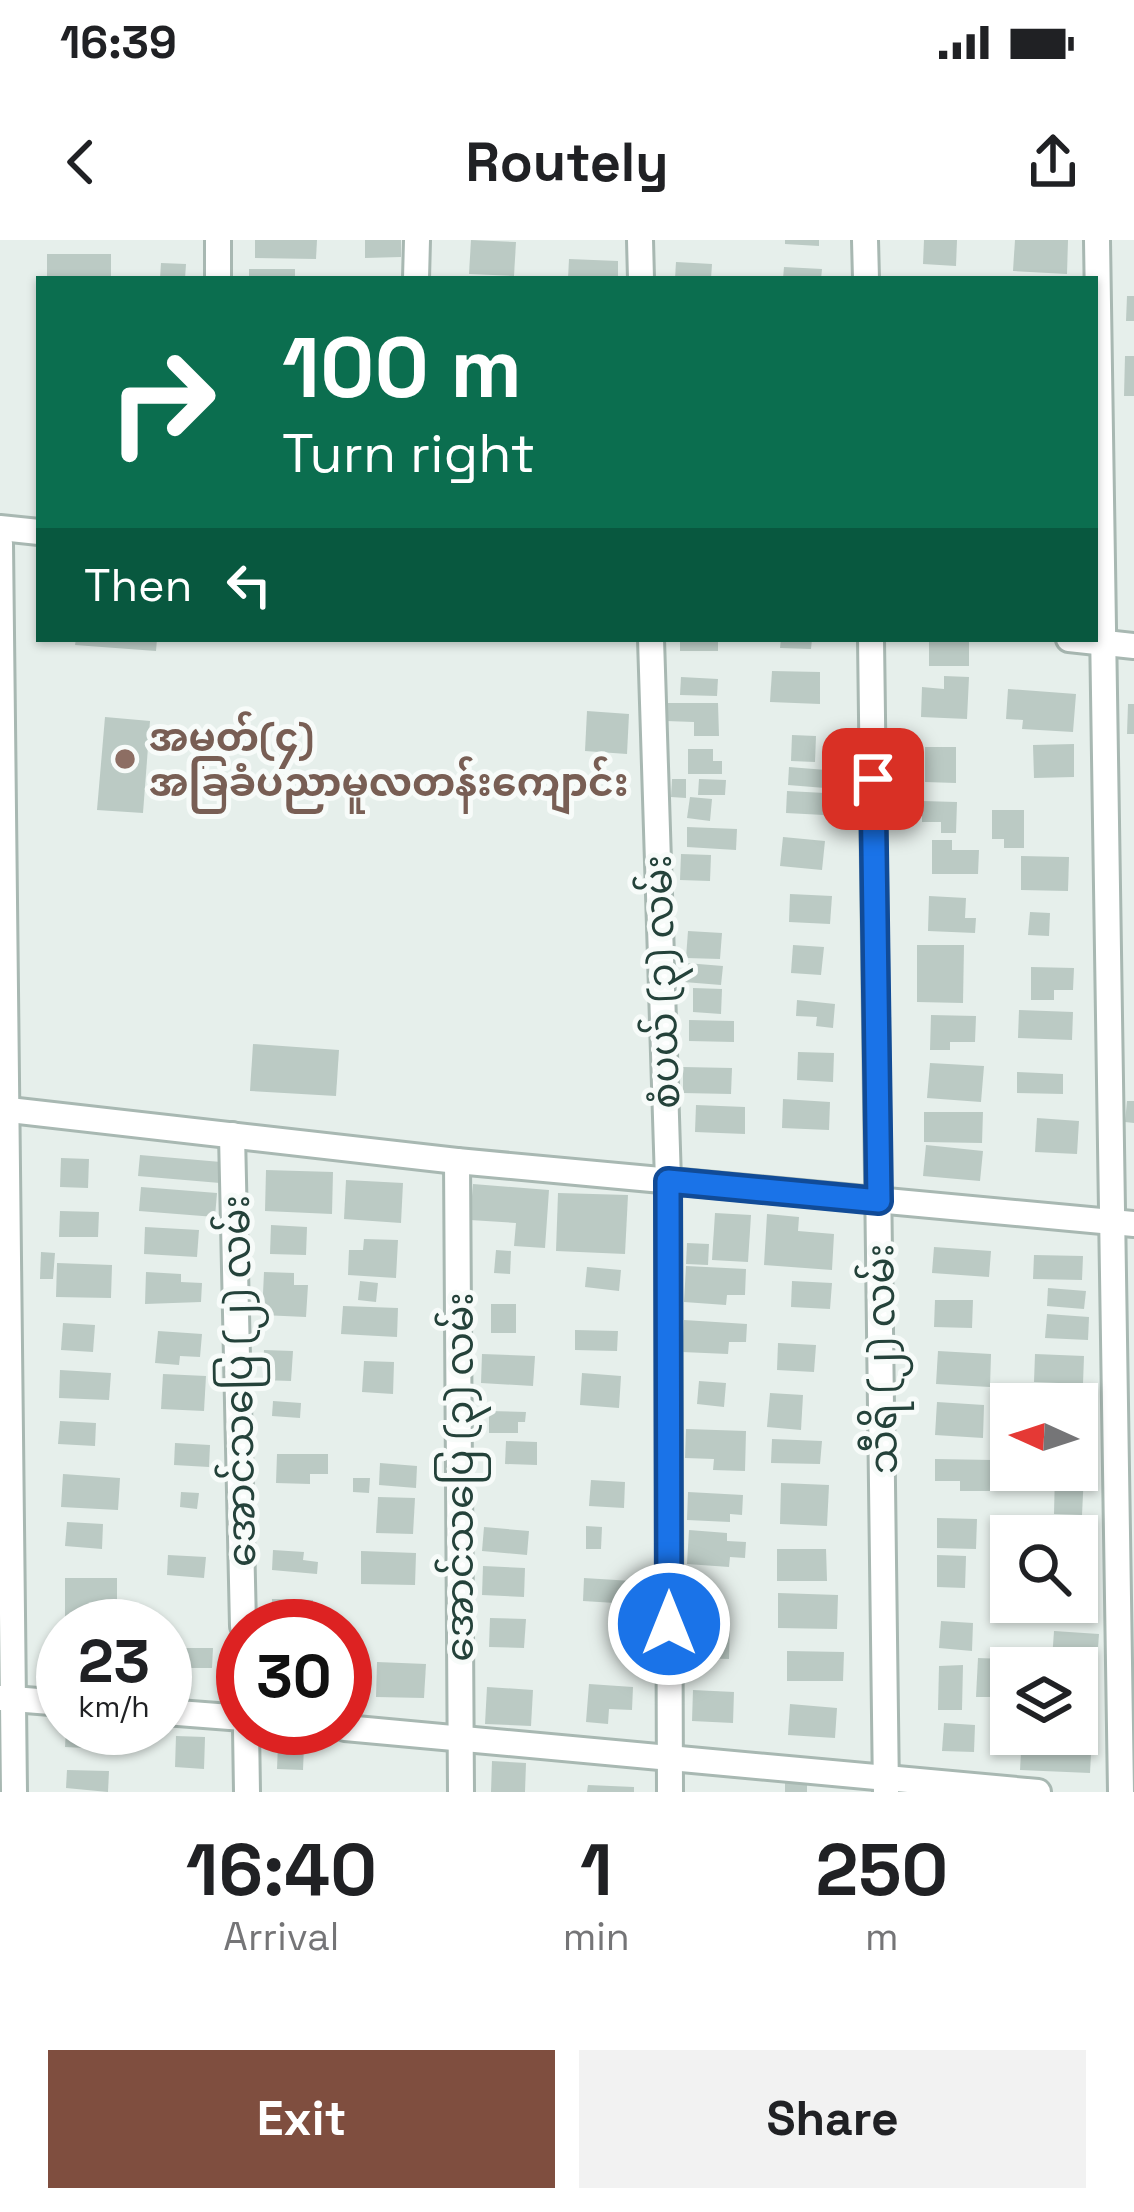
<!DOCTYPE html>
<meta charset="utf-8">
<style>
body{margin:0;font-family:"Space Grotesk","Noto Sans Myanmar",sans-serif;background:#f2f2f2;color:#202124;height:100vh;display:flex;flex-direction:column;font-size:45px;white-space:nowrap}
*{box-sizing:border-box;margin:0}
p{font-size:39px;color:#757577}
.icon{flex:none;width:66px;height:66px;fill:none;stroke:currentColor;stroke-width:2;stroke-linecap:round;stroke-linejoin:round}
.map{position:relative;height:1552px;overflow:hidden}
.sheet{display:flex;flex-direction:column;background:#fff;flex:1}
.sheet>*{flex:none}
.guide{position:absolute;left:36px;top:36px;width:1062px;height:366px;border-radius:0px;box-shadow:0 3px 9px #0004;background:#0b6e4f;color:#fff;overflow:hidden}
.needle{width:78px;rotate:273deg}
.tools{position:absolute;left:990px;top:1143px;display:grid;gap:24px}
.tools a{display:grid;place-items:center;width:108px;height:108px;border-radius:0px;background:#fff;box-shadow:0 3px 9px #0004;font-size:60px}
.speed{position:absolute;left:36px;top:1359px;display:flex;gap:24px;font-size:60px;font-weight:700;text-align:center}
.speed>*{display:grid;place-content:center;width:156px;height:156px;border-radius:50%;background:#fff;box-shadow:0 3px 9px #0004;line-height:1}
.speed small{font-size:30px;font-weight:400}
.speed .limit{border:18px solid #d22;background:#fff;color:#111}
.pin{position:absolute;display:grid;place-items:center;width:102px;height:102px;color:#fff;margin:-51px;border-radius:24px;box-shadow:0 6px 18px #0006}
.me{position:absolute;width:132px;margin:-66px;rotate:0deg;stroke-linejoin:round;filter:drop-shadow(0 0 9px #0008)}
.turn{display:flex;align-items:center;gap:42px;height:252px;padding:0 48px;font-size:54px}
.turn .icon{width:156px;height:156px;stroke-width:2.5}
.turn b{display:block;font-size:84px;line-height:102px}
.then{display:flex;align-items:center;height:114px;padding:0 48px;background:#0003;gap:24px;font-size:45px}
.eta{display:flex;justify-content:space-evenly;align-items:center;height:204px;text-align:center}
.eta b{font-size:72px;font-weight:700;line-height:84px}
.primary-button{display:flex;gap:24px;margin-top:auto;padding:24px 48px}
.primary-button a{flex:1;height:138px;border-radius:0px;background:#7f4e3f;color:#fff;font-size:48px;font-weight:700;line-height:138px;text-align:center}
.primary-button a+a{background:#f2f2f2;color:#202124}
.status{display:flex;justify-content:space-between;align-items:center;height:84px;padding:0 60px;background:#fff;direction:ltr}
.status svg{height:33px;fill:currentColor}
header{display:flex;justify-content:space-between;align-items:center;height:156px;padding:0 48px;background:#fff;font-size:54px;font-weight:700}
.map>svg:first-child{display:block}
.building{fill:#bbcac4}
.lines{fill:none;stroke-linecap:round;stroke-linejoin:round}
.street-casing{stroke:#a8b8b2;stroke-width:30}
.street{stroke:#fff;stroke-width:24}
.route-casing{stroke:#114b97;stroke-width:30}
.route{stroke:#1a73e8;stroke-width:21}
.education-dot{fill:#8d6e63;stroke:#f7fbf9;stroke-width:4.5}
.labels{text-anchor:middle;stroke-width:10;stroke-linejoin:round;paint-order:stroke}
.education-label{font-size:39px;font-weight:bold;fill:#785e54;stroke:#f7fbf9;text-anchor:start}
.street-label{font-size:39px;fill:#24423a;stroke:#f7fbf9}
</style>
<div class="status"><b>16:39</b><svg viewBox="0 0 49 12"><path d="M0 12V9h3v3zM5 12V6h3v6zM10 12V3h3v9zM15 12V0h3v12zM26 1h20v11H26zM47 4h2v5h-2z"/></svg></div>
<header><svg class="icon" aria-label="back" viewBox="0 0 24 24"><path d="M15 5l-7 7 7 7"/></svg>Routely<svg class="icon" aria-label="share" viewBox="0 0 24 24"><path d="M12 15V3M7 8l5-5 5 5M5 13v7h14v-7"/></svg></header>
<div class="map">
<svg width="1134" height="1552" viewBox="0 0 1134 1552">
<rect width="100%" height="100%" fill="#e6efeb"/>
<g class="building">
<path d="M255 0H317L316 19 255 18Z"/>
<path d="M365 0H401V17L365 18Z"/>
<path d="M471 0 516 2 514 36 469 34Z"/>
<path d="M785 0H819V6L785 4Z"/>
<path d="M924 0H957L956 26 923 24Z"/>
<path d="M1015 0H1068L1067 34 1013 31Z"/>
<rect x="47" y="14" width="64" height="25"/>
<path d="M569 19 618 21V39H568Z"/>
<path d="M676 22 712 24 711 39H675Z"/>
<path d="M161 23 186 24 185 39H160Z"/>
<path d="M784 27 822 29 821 39H783Z"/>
<rect x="249" y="29" width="46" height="10"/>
<path d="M1127 56H1134V81H1126Z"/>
<path d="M1125 116H1134V156H1124Z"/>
<path d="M76 399H157L156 411 75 405Z"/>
<rect x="680" y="399" width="38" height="12"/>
<path d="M781 399H812L811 409 780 408Z"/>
<rect x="929" y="399" width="40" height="27"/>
<path d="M772 431 820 432V464L770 462Z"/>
<path d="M944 436 969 437 967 479 921 477 922 447 944 449Z"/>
<path d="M681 437 718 439 717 456 680 455Z"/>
<path d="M1008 449 1076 454 1073 492 1022 489 1023 480 1006 479Z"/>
<path d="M666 463H718L719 496H694V482L666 481Z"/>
<path d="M1128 464H1134V494H1127Z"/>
<path d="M587 471 629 474 627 514 585 511Z"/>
<path d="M105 477 150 481 143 573 97 570Z"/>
<path d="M792 495 816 496 815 522 791 521Z"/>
<path d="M1074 504V537L1034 538 1033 505Z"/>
<path d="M925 507H956V543L925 542Z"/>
<path d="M688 509H713V521H722V534H688Z"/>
<path d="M789 527 826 530 825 548 788 545Z"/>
<path d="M672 539H686V558L671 557Z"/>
<path d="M699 539 726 540 725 555H698Z"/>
<path d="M787 551 825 553 824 575 786 573Z"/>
<path d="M690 557 712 559 710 581 687 578Z"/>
<path d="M922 561 957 562 956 593H941V582H922Z"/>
<path d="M992 570H1024V608H1004V599H992Z"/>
<path d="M687 587 737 589 736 610 687 607Z"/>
<path d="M783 597 825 601 822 630 780 626Z"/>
<path d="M932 600H952V610H979L978 634H932Z"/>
<path d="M681 614 711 615 710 641 680 640Z"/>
<path d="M1021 616 1069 617 1068 651 1021 650Z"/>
<path d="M790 654 832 656 830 684 789 682Z"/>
<path d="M929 656 966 658 965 678H976L975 693 928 691Z"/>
<path d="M1030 672 1050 673 1049 696 1028 695Z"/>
<path d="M688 691 722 693 720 719 686 718Z"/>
<path d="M793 705 824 707 821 735 791 733Z"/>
<path d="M917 705H964L963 763 917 762Z"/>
<path d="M686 723 723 726 721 745 684 742Z"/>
<path d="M1031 727 1074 728 1073 750H1054V760H1031Z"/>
<path d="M693 748 722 749 721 774 693 772Z"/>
<path d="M797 760 835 764 833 788 816 786 817 777 796 776Z"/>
<path d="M1019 770 1073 772 1072 800 1018 798Z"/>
<path d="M931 775 976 776 975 802H950V810H930Z"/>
<path d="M689 780 734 781V802L689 801Z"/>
<path d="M253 804 339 810 336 856 250 851Z"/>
<path d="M798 812 834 813 833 842 797 840Z"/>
<path d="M930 823 984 826 981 862 927 858Z"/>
<path d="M683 827 732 828 731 854 683 853Z"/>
<path d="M1017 832 1063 834V854L1017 853Z"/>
<path d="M783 859 830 862 829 890 782 888Z"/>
<path d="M1127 861H1134V883L1125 882Z"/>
<path d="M696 865 745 867V894L695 892Z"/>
<path d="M924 872H983L982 903 924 902Z"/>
<path d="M1037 878 1079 881 1077 914 1035 912Z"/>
<path d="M926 905 983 911 980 941 923 936Z"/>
<path d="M140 915 221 922 220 943 138 936Z"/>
<path d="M61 918 89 919 88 948 60 947Z"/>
<path d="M266 930 333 932 332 974 265 971Z"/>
<path d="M346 940 403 943 401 983 344 979Z"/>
<path d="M473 944 549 950 545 1008 514 1006 516 983 470 980Z"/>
<path d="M141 947 217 953 215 977 139 971Z"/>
<path d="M558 953 628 955 625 1014 556 1011Z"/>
<path d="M60 971 99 972 98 997H59Z"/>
<path d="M715 973 751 975 748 1022 712 1020Z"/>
<path d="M767 974 799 977 798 991 834 994 832 1030 764 1025Z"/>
<path d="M271 985 307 987 306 1015 270 1014Z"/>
<path d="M145 987 199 990 197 1017 144 1014Z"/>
<path d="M364 999 398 1000 396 1038 348 1035 349 1010H363Z"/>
<path d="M687 1003 709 1004 708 1025 686 1024Z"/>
<path d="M934 1007 991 1011 989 1037 932 1033Z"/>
<path d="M496 1010 511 1011 510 1034 494 1033Z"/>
<path d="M41 1012 55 1013 53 1039H40Z"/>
<path d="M1034 1015 1083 1016 1082 1040 1033 1039Z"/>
<path d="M57 1023 112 1025 111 1058 56 1057Z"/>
<path d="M686 1026 746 1029 745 1055H727L726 1065 684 1062Z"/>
<path d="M587 1027 621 1030 619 1051 585 1047Z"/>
<path d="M146 1032 181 1034V1042L202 1043 201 1062 145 1064Z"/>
<path d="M264 1032 294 1033V1045H308L306 1077 262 1075Z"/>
<path d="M360 1041 378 1043 376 1062 358 1060Z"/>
<path d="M792 1041 832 1043 830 1069 791 1067Z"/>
<path d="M1048 1048 1086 1051 1084 1069 1047 1066Z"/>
<path d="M935 1060H973L972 1088 934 1087Z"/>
<rect x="491" y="1064" width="25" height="29"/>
<path d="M343 1066 398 1068 397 1097 341 1094Z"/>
<path d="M1047 1074 1089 1077 1088 1100 1045 1098Z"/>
<path d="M684 1080 747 1084 746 1102H729L728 1114 682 1112Z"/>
<path d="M63 1083 95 1085 93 1112 61 1110Z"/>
<path d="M575 1090 618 1091 617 1111 575 1110Z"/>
<path d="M158 1091 202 1094 200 1117 180 1116 179 1125 155 1123Z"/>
<path d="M778 1103 816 1105 814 1132 777 1130Z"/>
<path d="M264 1110 293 1111 291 1141 262 1140Z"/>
<path d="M938 1111 991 1114 990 1147 936 1144Z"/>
<path d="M482 1114 535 1116 533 1146 481 1143Z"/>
<path d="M1035 1114 1084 1116 1083 1144 1034 1142Z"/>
<path d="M364 1121 394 1122 393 1154 362 1152Z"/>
<path d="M60 1130 111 1133 109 1160 59 1158Z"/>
<path d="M582 1133 621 1136 619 1168 580 1165Z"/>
<path d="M163 1134 206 1136 204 1171 161 1169Z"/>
<path d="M699 1141 726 1143 724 1167 697 1164Z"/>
<path d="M770 1153 803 1155 801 1190 767 1187Z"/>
<path d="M273 1161 301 1163 300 1178 272 1176Z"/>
<path d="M937 1162 984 1165 983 1198 935 1195Z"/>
<path d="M489 1171 526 1172 525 1182H518V1193H489Z"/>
<path d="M60 1181 96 1183 95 1206 58 1204Z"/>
<path d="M686 1189 746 1191 745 1231 713 1230 714 1219 685 1218Z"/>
<path d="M772 1199 822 1201 820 1224 771 1223Z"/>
<path d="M1077 1200 1097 1201 1096 1222 1077 1221Z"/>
<path d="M506 1201 537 1202V1225L505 1224Z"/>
<path d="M175 1203 210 1205 209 1227 174 1225Z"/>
<path d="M277 1214H328V1234H310V1244L276 1243Z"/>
<path d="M935 1219 993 1220 992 1251H960V1241H935Z"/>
<path d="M380 1223 417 1226 416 1248 379 1245Z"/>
<path d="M1055 1232 1084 1233 1082 1275 1054 1274Z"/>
<path d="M63 1234 120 1238 118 1270 61 1267Z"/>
<path d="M353 1238H370L369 1253 353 1252Z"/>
<path d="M591 1240 625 1242 624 1268 589 1266Z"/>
<path d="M781 1243 829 1245 827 1286 780 1284Z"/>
<path d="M181 1252 199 1253 197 1269 180 1267Z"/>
<path d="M688 1252 743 1255 742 1275 730 1274V1282L687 1280Z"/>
<path d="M378 1257 415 1258 413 1294 376 1293Z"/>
<path d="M937 1278 977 1279 976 1309 937 1308Z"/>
<path d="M67 1282 103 1284 102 1309 65 1306Z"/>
<path d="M586 1286 602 1287 601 1309H586Z"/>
<path d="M484 1287 529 1291 527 1315 482 1311Z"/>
<path d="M689 1290 727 1293V1301L746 1302 745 1318 730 1317 729 1327 687 1324Z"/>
<path d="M1028 1291 1096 1293 1095 1318 1077 1317V1296H1028Z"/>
<path d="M777 1309H826L827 1341H777Z"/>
<path d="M273 1310 304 1312 303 1320 318 1322 317 1334 272 1330Z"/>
<path d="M361 1311 416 1313 415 1345 361 1344Z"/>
<path d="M168 1315 206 1317 204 1338 167 1335Z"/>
<path d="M937 1315 966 1316 965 1348 937 1347Z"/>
<path d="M483 1326 525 1328 524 1357 482 1355Z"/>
<path d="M65 1338H117V1384L65 1385Z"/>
<path d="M584 1338 632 1341 631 1364 583 1361Z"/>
<path d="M1077 1342H1088L1086 1371 1031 1369V1362H1077Z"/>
<path d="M778 1353 838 1355 837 1389 778 1388Z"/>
<path d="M272 1359 313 1360V1386L271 1384Z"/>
<path d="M490 1378 526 1379 524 1408 489 1407Z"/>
<path d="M941 1381 973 1383 972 1411 939 1408Z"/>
<path d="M695 1382 730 1383 729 1419 694 1418Z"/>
<path d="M1054 1391 1099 1394 1097 1422 1052 1420Z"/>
<path d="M181 1408H213L212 1428H180Z"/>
<path d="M787 1411 844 1412 843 1441H787Z"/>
<path d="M978 1418 1004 1419 1002 1457H976Z"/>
<path d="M377 1422 426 1424 424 1458 376 1457Z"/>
<path d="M963 1425 962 1470H938L939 1426Z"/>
<path d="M589 1444 633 1447 632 1470 609 1469 608 1484 586 1482Z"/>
<path d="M487 1447 533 1450 531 1486 485 1484Z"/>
<path d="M1077 1447 1093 1448 1092 1476 1077 1475Z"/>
<path d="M693 1450 734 1452 733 1483 692 1481Z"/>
<path d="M790 1464 837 1468 835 1498 788 1495Z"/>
<path d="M944 1483 975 1485 974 1512 942 1511Z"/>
<path d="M66 1488H107L105 1509 65 1507Z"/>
<path d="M1022 1494 1092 1495 1090 1533 1020 1530Z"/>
<path d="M176 1496 205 1497 204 1529 175 1527Z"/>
<path d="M278 1504 304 1505 303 1530 277 1529Z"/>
<path d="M492 1521 526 1523 525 1552H491Z"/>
<path d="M67 1530 109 1531 108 1552 66 1548Z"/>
<path d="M785 1543 807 1544V1552H785Z"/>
<path d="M588 1545 634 1547V1552H587Z"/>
</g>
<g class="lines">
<g class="street-casing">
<g id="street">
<path d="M640 0 641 39"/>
<path d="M865 0 866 39"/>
<path d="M1097 0 1121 1552"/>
<path d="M218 39V0"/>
<path d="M416 39 417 0"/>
<path d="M0 288 39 292"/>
<path d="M0 304 14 1552"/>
<path d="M651 399 668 941 670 1552"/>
<path d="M871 399 886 1552"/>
<path d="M1069 399 1134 406"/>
<path d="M0 869 457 921 1134 984"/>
<path d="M232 895 243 1386"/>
<path d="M457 921 461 1552"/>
<path d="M0 1458 63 1463"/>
<path d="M165 1472 243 1478"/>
<path d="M246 1488 247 1552"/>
<path d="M345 1488 1038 1552"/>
</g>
</g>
<use href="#street" class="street"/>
</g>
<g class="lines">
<g class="route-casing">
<path id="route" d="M669 1384 668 941 879 961 873 539"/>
</g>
<use href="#route" class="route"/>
</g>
<circle class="education-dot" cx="125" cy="519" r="12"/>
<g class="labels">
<g class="education-label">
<text x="149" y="511">အမှတ်(၄)<tspan x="149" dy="45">အခြခံပညာမူလတန်းကျောင်း</tspan></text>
</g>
<g class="street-label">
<text transform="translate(661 742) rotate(-92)" y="14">စံပယ် (၃) လမ်း</text>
<text transform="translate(881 1119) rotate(-91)" y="14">သီရိ (၂) လမ်း</text>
<text transform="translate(238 1141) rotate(-91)" y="14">အောင်သပြေ (၂) လမ်း</text>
<text transform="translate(459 1237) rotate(-90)" y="14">အောင်သပြေ (၃) လမ်း</text>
</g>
</g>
</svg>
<div class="tools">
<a><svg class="needle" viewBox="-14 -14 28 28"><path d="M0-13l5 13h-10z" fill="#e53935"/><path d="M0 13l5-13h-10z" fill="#757577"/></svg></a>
<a><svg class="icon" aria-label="search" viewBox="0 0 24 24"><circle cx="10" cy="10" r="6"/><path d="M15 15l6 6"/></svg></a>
<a><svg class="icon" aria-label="layers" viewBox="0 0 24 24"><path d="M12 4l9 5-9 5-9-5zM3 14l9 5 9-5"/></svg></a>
</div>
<div class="speed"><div>23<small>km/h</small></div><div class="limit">30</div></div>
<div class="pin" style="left:873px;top:539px;background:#d93025"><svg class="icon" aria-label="arrive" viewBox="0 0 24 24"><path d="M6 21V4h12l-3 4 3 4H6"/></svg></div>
<svg class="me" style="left:669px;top:1384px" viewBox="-20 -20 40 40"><circle r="17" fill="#1a73e8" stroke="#fff" stroke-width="3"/><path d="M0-11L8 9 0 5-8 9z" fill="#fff"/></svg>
<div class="guide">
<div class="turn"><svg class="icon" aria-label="right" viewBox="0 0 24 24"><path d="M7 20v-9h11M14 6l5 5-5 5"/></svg><div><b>100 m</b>Turn right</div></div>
<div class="then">Then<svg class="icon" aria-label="left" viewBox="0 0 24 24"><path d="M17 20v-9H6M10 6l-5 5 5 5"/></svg></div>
</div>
</div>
<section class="sheet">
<div class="eta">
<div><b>16:40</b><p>Arrival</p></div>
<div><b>1</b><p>min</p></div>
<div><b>250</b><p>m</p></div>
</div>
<div class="primary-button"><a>Exit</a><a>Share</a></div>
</section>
